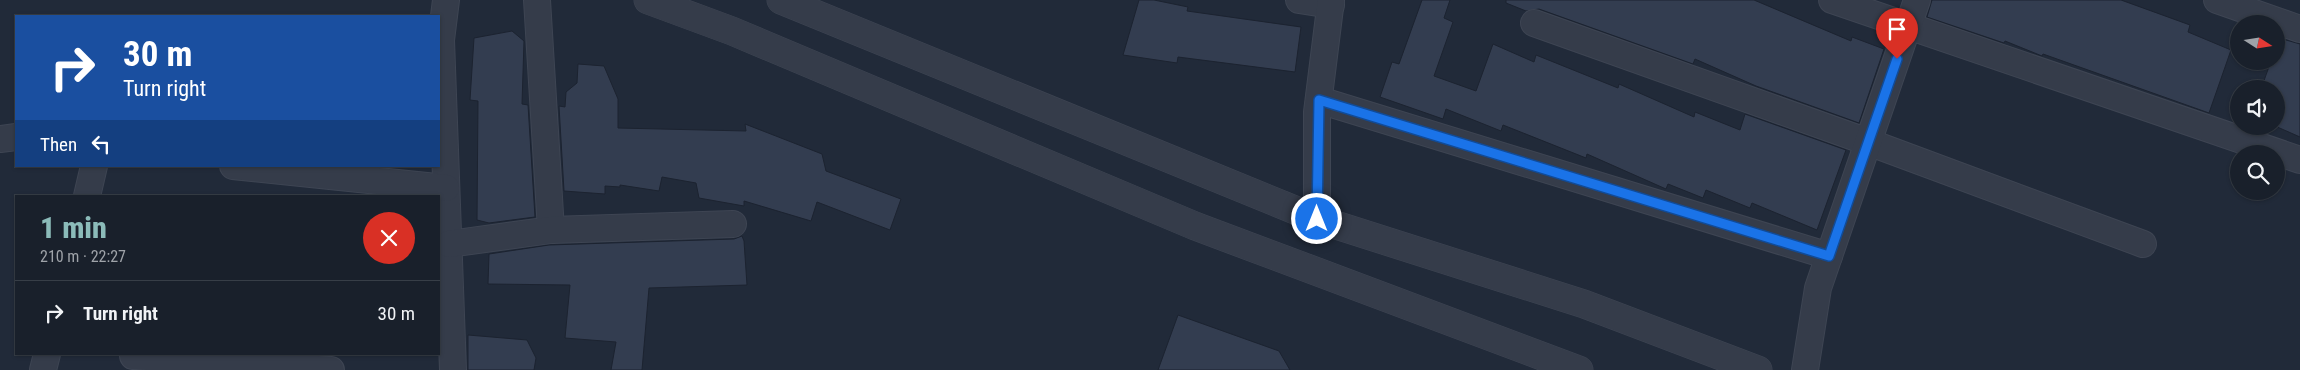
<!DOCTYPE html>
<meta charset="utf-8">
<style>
body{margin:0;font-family:"Roboto Condensed",sans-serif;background:#262d37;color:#f1f3f6;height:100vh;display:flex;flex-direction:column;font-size:19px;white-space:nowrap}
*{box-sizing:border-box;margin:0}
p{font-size:16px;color:#9fa3a9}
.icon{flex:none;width:28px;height:28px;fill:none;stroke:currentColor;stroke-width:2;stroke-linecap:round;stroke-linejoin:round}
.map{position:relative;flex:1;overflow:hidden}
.details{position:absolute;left:15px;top:195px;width:425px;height:160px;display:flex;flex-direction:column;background:#19202b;border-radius:0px;box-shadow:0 1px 4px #0004,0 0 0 1px #373e47}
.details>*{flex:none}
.banner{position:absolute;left:15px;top:15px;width:425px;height:152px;border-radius:0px;box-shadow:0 1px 4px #0004,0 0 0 1px #373e47;background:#1a4fa0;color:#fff;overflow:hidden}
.needle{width:32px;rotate:102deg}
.controls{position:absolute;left:2230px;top:15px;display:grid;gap:10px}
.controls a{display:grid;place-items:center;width:55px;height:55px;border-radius:50%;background:#19202b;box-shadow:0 1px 4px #0004,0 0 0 1px #373e47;font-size:25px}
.pin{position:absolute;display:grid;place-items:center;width:42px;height:42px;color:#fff;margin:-51px -21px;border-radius:50% 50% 50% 0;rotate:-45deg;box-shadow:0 0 5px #0007}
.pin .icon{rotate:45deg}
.me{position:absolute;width:55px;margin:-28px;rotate:0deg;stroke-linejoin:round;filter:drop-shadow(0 0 4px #0008)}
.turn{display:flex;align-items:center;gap:18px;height:105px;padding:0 25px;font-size:22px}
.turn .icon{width:65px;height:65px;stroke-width:2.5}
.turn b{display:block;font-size:35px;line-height:42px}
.then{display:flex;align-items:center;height:48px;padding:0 25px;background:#0003;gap:10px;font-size:19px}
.round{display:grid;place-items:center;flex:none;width:52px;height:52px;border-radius:26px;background:#262d37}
.head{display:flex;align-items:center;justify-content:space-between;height:85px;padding:0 25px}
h1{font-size:30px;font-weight:800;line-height:38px;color:#8bbbb9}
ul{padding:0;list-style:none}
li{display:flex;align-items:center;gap:15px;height:65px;padding:0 25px;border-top:1px solid #373e47}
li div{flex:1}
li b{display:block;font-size:19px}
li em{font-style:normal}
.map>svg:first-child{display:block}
.building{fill:#333d50;stroke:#1c2330}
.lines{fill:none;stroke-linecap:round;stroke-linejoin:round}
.minor-casing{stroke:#3e4553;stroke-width:28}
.tertiary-casing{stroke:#3e4553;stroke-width:29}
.minor{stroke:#353c4a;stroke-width:26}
.tertiary{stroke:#353c4a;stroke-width:28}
.route-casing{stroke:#114b97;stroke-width:12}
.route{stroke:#1a73e8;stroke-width:9}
</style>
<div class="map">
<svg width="2300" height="370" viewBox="0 0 2300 370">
<rect width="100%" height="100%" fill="#212a39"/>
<g class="building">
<path d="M1139 0H1154L1188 7 1187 11 1301 27 1295 72 1178 57 1177 63 1123 55Z"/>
<path d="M1422 0H1450L1444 18 1453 22 1434 76 1476 91 1493 44 1534 62 1536 55 1618 88 1619 84 1694 117 1695 112 1740 130 1745 114 1846 150 1817 230 1752 203 1750 208 1706 190 1703 198 1668 184 1666 189 1587 154 1586 158 1503 125 1501 131 1446 109 1443 119 1380 97 1392 62 1399 64Z"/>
<path d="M1506 0H1754L1851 41 1852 37 1884 49 1859 123 1756 86 1695 59 1693 64 1539 9 1526 11 1506 3Z"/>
<path d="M1932 0H2121L2190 25 2188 32 2231 50 2209 113 2043 54 2042 56 2005 41 2004 43 1927 17Z"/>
<path d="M512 31 524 41 522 104 528 105 535 217 489 223 477 220 478 101 470 100 474 38Z"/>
<path d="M2279 38 2300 44V137L2275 126 2276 89H2261L2271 61H2276V46Z"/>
<path d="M578 64 604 66 618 99V128L746 131 745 124 822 154 826 171 901 199 890 230 817 202 811 221 744 201V206L699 198 696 183 662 177 659 191 620 185V187L605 186V194L564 191 559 106 565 107 566 92 577 83Z"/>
<path d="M742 236 744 241 747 285 649 288 642 370H611L616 342 565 338 570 285 488 284 489 254 549 245 734 239Z"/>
<path d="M1178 315 1279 351 1290 370H1158Z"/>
<path d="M468 335 527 340 536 358 534 370H468Z"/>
</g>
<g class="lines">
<g class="minor-casing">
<g id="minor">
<path d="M446 0 441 40 453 370"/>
<path d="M537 0 551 230"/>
<path d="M1299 0 1331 5"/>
<path d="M1832 0 2300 160"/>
<path d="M2217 0 2300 29"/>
<path d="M1534 23 1868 142 2143 244"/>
<path d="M1319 100 1829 256"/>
<path d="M0 139 16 137"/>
<path d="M233 166 446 188"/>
<path d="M87 196 94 166"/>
<path d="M1317 219V112L1331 0"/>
<path d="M449 244 551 230 733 224"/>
<path d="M133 356 331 370"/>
<path d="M43 370 47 354"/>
<path d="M1805 370 1818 288 1917 0"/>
</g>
</g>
<g class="tertiary-casing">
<g id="tertiary">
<path d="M648 0 732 31 1195 226 1579 370"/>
<path d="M781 0 1317 219 1584 304 1758 370"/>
</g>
</g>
<use href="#minor" class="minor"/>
<use href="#tertiary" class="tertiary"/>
</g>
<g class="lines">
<g class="route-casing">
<path id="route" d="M1317 219 1319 100 1829 256 1897 59"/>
</g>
<use href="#route" class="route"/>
</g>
</svg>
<div class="controls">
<a><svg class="needle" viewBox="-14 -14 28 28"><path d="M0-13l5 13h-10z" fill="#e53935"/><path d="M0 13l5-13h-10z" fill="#9fa3a9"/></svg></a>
<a><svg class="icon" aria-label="sound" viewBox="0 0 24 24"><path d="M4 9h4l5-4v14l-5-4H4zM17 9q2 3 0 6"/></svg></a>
<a><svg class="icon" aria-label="search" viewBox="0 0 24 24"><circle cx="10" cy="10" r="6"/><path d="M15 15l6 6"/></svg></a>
</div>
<div class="pin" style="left:1897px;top:59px;background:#d93025"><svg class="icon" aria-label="arrive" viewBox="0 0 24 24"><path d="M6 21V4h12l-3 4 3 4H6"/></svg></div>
<svg class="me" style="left:1317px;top:219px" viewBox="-20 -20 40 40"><circle r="17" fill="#1a73e8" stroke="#fff" stroke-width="3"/><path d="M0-11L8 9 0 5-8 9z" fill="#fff"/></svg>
<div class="banner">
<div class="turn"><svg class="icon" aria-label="right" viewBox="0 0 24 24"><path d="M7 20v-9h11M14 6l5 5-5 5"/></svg><div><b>30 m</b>Turn right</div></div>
<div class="then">Then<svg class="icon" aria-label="left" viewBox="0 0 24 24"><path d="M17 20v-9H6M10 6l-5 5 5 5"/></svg></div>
</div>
<section class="details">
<div class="head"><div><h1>1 min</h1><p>210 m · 22:27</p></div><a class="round" style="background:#d93025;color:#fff"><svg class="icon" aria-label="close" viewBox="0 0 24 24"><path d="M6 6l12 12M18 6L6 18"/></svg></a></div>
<ul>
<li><svg class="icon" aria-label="right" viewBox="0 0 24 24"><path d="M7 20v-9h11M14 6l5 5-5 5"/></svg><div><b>Turn right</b></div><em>30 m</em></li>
</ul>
</section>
</div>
